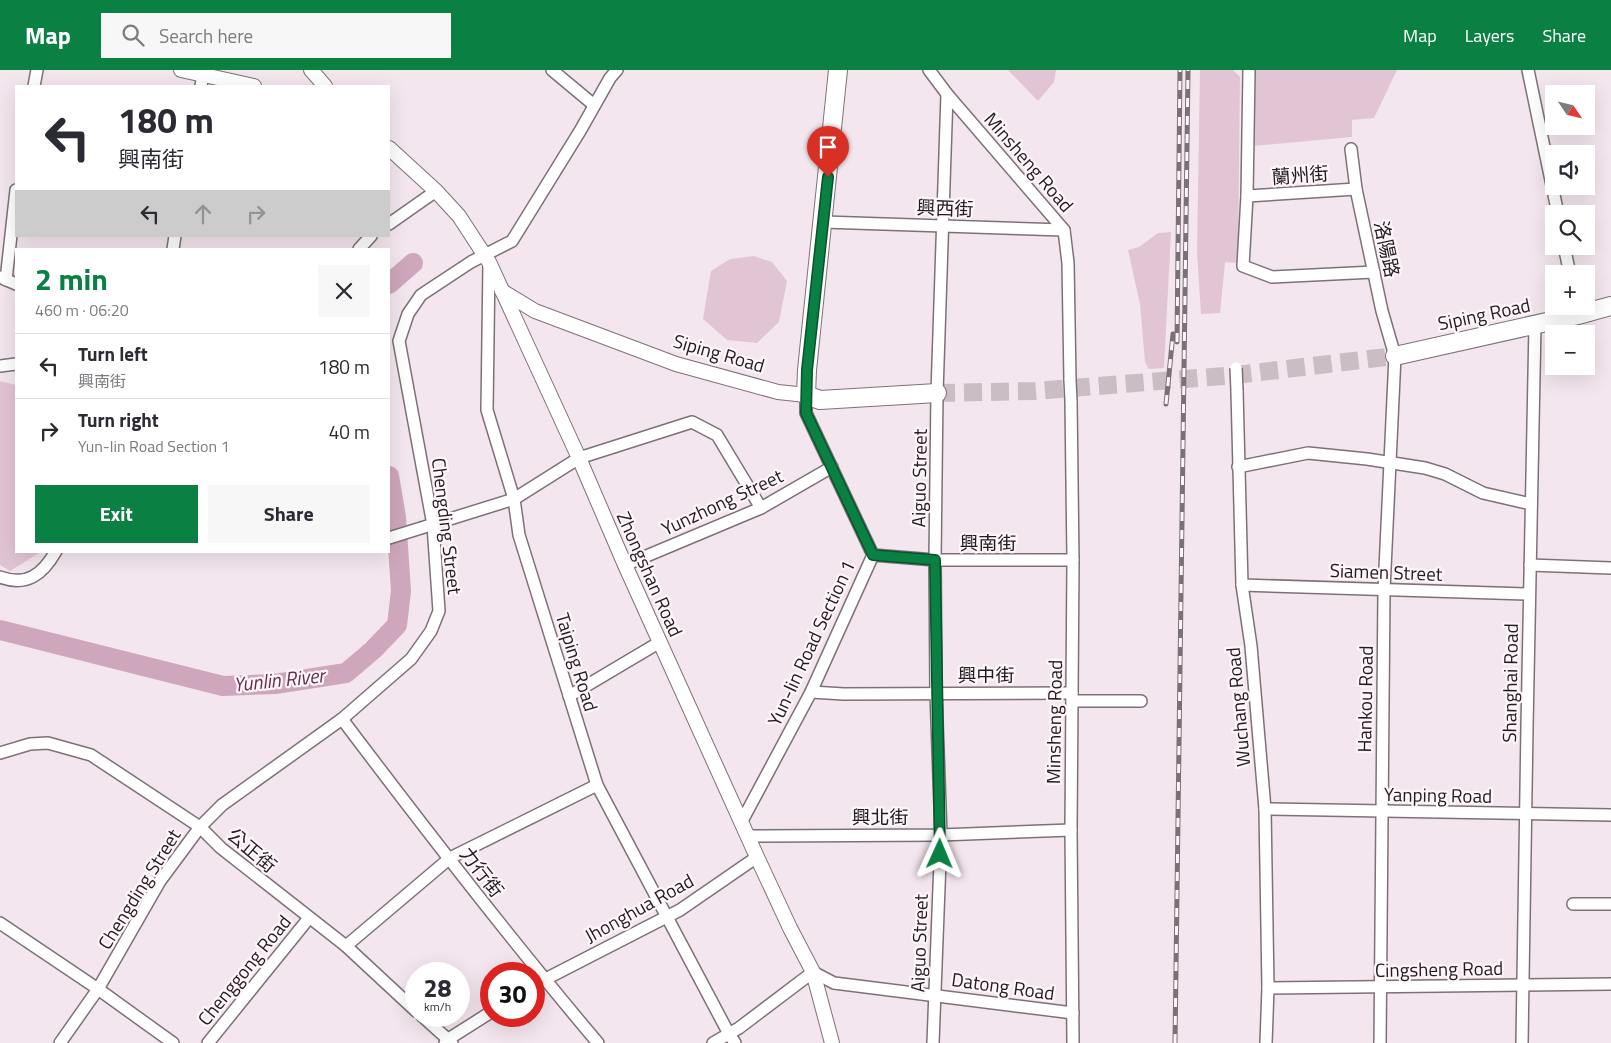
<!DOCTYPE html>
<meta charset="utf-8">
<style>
body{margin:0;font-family:"Titillium Web","Noto Sans TC",sans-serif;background:#f7f7f7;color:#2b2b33;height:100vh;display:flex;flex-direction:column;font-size:19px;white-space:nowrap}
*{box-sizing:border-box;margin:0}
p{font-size:16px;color:#7c7c81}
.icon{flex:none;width:28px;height:28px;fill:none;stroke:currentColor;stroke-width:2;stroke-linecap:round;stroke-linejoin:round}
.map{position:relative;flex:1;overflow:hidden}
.side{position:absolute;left:15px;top:178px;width:375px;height:305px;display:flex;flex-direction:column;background:#fff;border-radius:0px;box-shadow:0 5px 20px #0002}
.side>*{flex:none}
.top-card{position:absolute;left:15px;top:15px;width:375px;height:152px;border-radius:0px;box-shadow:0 5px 20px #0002;background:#fff;color:#2b2b33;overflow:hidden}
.needle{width:32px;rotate:125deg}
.buttons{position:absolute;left:1545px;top:15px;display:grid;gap:10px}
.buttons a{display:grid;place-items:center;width:50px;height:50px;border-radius:0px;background:#fff;box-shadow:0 5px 20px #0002;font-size:25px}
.speed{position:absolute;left:405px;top:892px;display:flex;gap:10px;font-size:25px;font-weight:700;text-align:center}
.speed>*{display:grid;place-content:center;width:65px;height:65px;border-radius:50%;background:#fff;box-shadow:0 5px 20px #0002;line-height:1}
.speed small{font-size:12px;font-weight:400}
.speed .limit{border:8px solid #d22;background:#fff;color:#111}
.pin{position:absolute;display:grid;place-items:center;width:42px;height:42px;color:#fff;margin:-51px -21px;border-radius:50% 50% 50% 0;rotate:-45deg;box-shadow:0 0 5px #0007}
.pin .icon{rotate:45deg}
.me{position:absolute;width:55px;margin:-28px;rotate:1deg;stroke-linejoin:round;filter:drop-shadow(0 0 4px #0008)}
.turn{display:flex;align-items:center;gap:18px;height:105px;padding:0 20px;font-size:22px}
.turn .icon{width:65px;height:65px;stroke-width:2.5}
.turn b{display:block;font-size:35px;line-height:42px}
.lanes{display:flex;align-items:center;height:48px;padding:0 20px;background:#0003;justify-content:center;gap:25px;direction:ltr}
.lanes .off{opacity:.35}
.round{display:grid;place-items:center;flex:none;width:52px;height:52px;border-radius:0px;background:#f7f7f7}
.head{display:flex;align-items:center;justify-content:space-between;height:85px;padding:0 20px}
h1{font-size:30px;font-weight:700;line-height:38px;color:#0b8043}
.primary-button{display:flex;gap:10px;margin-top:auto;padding:10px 20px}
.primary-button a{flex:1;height:58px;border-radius:0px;background:#0b8043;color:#fff;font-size:20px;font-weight:700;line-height:58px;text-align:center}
.primary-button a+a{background:#f7f7f7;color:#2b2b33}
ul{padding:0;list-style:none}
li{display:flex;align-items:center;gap:15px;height:65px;padding:0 20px;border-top:1px solid #e1e1e2}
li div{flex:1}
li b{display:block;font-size:19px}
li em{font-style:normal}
header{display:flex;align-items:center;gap:30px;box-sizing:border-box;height:70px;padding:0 25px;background:#0b8043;color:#fff}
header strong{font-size:24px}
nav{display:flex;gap:28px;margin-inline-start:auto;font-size:18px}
.search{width:350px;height:45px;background:#f7f7f7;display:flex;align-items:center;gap:12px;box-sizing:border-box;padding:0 18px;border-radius:0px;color:#7c7c81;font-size:19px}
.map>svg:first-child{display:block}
.green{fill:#e2c5d5}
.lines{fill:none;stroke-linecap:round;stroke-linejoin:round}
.river{stroke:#cfa7bd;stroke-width:20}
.primary-tunnel{stroke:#cabec4;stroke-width:18;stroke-dasharray:18 9;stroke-linecap:butt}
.minor-casing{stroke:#7d7177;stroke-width:14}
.tertiary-casing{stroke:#7d7177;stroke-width:16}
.primary-casing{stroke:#7d7177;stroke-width:20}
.minor{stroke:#fff;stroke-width:11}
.tertiary{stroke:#fff;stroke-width:14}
.primary{stroke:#fff;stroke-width:18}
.rail-casing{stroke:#7a7176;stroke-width:5}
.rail{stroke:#fef5fa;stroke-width:3;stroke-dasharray:9;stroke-linecap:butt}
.minor-bridge-casing{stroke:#7d7177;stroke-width:14;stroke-linecap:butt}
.minor-bridge{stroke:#fff;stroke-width:11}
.route-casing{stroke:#07532c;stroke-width:12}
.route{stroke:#0b8043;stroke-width:9}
.labels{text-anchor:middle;stroke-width:4.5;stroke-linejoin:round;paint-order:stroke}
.street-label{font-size:19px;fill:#211c1e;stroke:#fef5fa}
.water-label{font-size:20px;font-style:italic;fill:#622f4f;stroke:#fef5fa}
</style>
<header>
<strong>Map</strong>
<div class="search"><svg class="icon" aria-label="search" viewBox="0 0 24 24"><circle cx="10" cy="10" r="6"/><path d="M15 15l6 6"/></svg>Search here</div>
<nav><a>Map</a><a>Layers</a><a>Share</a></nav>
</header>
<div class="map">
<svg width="1611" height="973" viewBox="0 0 1611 973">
<rect width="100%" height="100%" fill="#f4e6ee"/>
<g class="green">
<path d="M1008 0H1056L1054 12 1038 31Z"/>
<path d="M1200 0H1233L1240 7 1238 193 1225 192 1220 243 1201 244 1197 182Z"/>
<path d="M1255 0H1397L1374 48 1352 50V67L1253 76Z"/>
<path d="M1171 162 1164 298 1149 299 1145 292 1140 234 1128 180 1139 177 1158 163Z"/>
<path d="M754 186 772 192 787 211 779 252 757 273 727 270 703 249 711 201 730 189Z"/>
<path d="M0 311 16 315V481H42L10 501 0 495Z"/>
</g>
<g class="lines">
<g class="river">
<path d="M389 214 413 193"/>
<path d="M0 560 223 616 275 614 346 603 373 580 397 555 401 521 396 447 389 406"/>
</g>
<path class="primary-tunnel" d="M937 323 1035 321 1236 305 1395 286"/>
<g class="minor-casing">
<g id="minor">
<path d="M552 0 594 35"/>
<path d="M929 0 947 24 1064 160 1068 193 1070 310"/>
<path d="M1249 0 1247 126 1243 196 1272 207 1374 202"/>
<path d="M1528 0 1558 144"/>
<path d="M34 16 37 0"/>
<path d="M201 16 203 4"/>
<path d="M1351 79 1356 119 1382 241 1395 286 1384 520 1380 973"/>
<path d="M1247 126 1356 119"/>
<path d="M824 152 1064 160"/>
<path d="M389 154 436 121"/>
<path d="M1564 176 1570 204"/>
<path d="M173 179 175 166"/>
<path d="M359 179 371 166"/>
<path d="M489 193 487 340 514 429 519 465 597 715 729 964 735 973"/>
<path d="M0 207 16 214"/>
<path d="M6 210 16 120"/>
<path d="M0 296 16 294"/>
<path d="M1237 321 1242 515 1251 576 1265 739 1268 918 1266 973"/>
<path d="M1071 331 1073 490 1071 760 1073 973"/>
<path d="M1238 397 1308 383 1367 389 1425 398 1445 404 1483 423 1531 434"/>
<path d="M389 468 514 429 579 388 692 352 717 365 761 438"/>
<path d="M873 485 935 490H1073"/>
<path d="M625 495 761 438 832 397"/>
<path d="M1530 495 1611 498"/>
<path d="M0 507C27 517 43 504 56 481"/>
<path d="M1242 515 1529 524"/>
<path d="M811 622 844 624 1072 623"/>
<path d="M569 626 660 572"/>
<path d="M1072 631H1141"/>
<path d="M342 649C425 759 509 868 598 973"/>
<path d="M0 683 30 674 48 673 91 685 200 757 221 778 346 876 416 941"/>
<path d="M1265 739 1611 745"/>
<path d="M742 751 811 622 873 485 806 343V325"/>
<path d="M748 766 941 765 1071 760"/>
<path d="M1573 834H1611"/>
<path d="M0 853 98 919 173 973"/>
<path d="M346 876 450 788 597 715"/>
<path d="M534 915 680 840 757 787"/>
<path d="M1268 918 1611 914"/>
<path d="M422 946 452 973"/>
<path d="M60 973 98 919 160 811 200 757 222 735 342 649 411 589 431 561 439 541 433 455 399 271 408 244 421 225 471 192 512 171 580 61 610 8 617 0"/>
<path d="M208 973 309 848"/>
<path d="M445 973 447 970 491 942"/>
<path d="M713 973 739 958 813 902 834 913 1073 943"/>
<path d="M933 973 941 765 936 623 935 490 937 323 947 24"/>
<path d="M1522 973 1527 657 1535 255"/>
</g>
</g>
<g class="tertiary-casing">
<g id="tertiary">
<path d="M181 0 254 16"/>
<path d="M311 0 325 16"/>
<path d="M389 78 436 121 459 146 489 192 579 388 625 495 757 787 790 858 813 902 832 973"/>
<path d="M502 221 535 241 676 294 778 322 806 325"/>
</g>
</g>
<g class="primary-casing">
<g id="primary">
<path d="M838 0 807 300 806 325 820 330 937 323"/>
<path d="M1395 286 1578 245 1611 236"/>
</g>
</g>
<use href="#minor" class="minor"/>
<use href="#tertiary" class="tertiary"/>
<use href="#primary" class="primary"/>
<g class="rail-casing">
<g id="rail">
<path d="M1177 272 1180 0"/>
<path d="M1166 334 1173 264"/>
<path d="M1175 973 1188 0"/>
</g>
</g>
<use href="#rail" class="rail"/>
<g class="minor-bridge-casing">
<g id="minor-bridge">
<path d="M1236 298 1237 321"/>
<path d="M1070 310 1071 331"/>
</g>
</g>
<use href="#minor-bridge" class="minor-bridge"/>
</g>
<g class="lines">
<g class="route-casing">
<path id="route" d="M828 107 807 300 806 343 873 485 935 490 940 784"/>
</g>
<use href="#route" class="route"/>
</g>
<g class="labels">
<g class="street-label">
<text transform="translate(1029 92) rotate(49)" y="7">Minsheng Road</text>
<text transform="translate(1300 105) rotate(-4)" y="7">蘭州街</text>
<text transform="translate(945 138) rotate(2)" y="7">興西街</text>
<text transform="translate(1387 179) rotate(78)" y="7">洛陽路</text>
<text transform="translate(1484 244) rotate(-12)" y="7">Siping Road</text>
<text transform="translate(719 283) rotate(16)" y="7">Siping Road</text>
<text transform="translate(919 408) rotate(-89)" y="7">Aiguo Street</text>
<text transform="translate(722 432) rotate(-25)" y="7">Yunzhong Street</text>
<text transform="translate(447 456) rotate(83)" y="7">Chengding Street</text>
<text x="988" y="480">興南街</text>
<text transform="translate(1386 502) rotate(2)" y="7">Siamen Street</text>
<text transform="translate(650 504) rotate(66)" y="7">Zhongshan Road</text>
<text transform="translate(811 573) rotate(-65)" y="7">Yun-lin Road Section 1</text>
<text transform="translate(577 592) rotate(73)" y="7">Taiping Road</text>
<text x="986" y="612">興中街</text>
<text transform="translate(1510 613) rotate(-89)" y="7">Shanghai Road</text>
<text transform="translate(1365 629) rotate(-89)" y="7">Hankou Road</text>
<text transform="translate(1238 637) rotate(-95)" y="7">Wuchang Road</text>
<text transform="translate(1054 652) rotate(-89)" y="7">Minsheng Road</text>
<text transform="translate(1438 725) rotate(1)" y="7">Yanping Road</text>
<text x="880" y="754">興北街</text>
<text transform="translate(252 780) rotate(40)" y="7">公正街</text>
<text transform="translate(482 802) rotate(52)" y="7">力行街</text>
<text transform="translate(139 819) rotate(-58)" y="7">Chengding Street</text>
<text transform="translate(639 838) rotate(-29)" y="7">Jhonghua Road</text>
<text transform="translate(919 873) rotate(-88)" y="7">Aiguo Street</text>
<text transform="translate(1439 899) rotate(-1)" y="7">Cingsheng Road</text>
<text transform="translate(244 900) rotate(-51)" y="7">Chenggong Road</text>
<text transform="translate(1003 916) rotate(8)" y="7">Datong Road</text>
</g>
<g class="water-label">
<text transform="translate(279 610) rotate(-6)" y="7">Yunlin River</text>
</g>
</g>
</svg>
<div class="buttons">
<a><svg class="needle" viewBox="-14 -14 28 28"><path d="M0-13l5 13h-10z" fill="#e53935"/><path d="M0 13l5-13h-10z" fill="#7c7c81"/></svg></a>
<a><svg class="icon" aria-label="sound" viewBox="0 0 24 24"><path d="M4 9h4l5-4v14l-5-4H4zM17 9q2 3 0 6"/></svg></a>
<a><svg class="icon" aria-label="search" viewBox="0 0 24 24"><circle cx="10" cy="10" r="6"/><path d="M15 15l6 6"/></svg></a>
<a>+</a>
<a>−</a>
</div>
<div class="speed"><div>28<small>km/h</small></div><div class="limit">30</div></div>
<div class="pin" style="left:828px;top:107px;background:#d93025"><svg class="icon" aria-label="arrive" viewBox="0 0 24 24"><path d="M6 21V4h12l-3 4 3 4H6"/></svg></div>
<svg class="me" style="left:940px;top:784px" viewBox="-20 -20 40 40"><path d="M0-17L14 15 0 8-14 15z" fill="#0b8043" stroke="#fff" stroke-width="4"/></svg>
<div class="top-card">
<div class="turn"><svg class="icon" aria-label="left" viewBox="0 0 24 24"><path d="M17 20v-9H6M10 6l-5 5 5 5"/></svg><div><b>180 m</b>興南街</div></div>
<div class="lanes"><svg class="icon" aria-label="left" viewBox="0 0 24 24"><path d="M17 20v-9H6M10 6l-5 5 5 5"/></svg><svg class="icon off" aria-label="ahead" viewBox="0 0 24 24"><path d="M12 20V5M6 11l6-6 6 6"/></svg><svg class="icon off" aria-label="right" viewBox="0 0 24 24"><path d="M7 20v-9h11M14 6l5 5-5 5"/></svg></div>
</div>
<section class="side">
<div class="head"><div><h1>2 min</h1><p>460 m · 06:20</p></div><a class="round"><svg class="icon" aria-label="close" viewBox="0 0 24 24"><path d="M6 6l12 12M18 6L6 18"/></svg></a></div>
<ul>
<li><svg class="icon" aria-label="left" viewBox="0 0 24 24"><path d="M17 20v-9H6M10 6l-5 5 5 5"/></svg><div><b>Turn left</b><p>興南街</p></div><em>180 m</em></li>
<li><svg class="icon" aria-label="right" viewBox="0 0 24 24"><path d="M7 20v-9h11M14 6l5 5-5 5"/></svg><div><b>Turn right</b><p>Yun-lin Road Section 1</p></div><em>40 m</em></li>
</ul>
<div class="primary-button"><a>Exit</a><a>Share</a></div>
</section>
</div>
